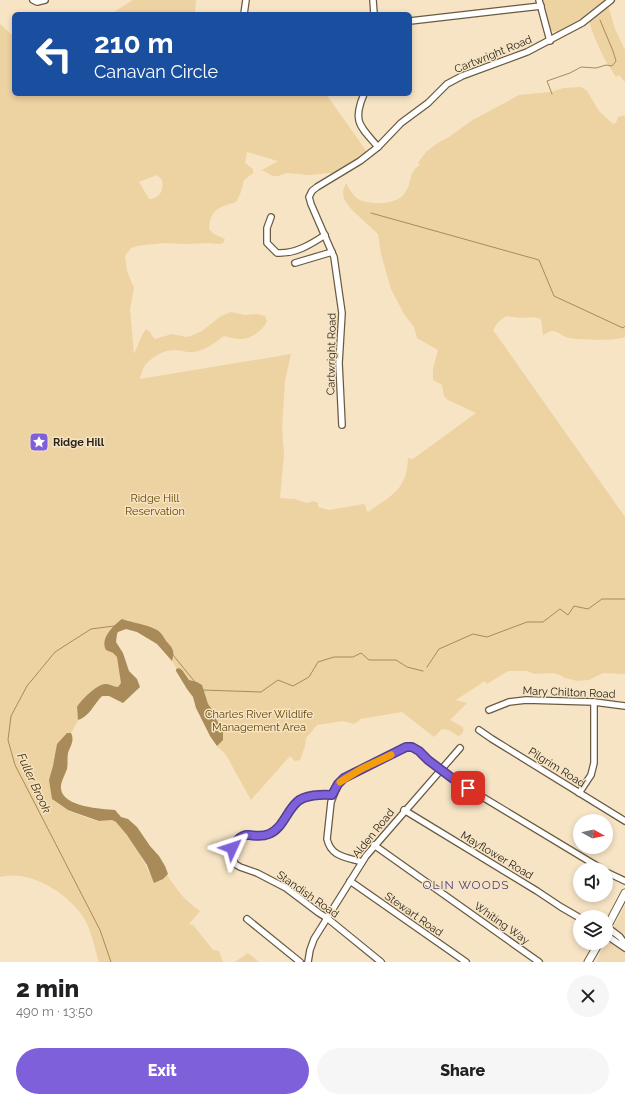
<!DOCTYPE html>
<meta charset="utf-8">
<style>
body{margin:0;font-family:Raleway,sans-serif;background:#f6f6f6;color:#202124;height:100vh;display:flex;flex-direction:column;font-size:15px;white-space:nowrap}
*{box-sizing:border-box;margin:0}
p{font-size:13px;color:#757577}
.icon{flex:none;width:22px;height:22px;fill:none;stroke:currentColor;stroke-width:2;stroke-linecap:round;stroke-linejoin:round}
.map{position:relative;height:962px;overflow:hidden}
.details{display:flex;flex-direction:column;background:#fff;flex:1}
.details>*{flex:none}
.banner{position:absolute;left:12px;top:12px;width:400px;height:84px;border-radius:6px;box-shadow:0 2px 6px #0003;background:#1a4fa0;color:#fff;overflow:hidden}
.needle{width:26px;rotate:98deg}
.controls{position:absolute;left:573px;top:814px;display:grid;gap:8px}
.controls a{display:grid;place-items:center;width:40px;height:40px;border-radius:50%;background:#fff;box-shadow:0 2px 6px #0003;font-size:20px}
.pin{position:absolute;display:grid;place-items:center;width:34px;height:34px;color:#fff;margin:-17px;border-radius:8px;box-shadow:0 2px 6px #0006}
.me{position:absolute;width:44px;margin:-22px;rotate:48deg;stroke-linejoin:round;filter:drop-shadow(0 0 3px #0008)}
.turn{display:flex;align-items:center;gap:14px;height:84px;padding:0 16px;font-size:18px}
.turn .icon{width:52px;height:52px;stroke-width:2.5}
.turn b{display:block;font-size:28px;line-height:34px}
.round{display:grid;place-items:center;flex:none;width:42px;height:42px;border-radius:21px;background:#f6f6f6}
.summary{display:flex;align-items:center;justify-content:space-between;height:68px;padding:0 16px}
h1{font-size:24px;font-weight:800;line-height:30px}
.button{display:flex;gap:8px;margin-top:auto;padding:8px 16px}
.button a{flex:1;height:46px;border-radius:24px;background:#7f60db;color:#fff;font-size:16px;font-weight:800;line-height:46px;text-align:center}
.button a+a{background:#f6f6f6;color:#202124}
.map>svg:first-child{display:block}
.built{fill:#f0dab4}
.green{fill:#edd2a2;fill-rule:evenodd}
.water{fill:#a88b58}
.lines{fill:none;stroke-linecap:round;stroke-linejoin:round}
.stream{stroke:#a88b58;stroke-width:1}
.minor-casing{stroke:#6a5b40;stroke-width:8}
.major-casing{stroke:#6a5b40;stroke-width:9}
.minor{stroke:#fff;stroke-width:5.5}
.major{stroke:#fff;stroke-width:7}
.route-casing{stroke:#533e8e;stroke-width:10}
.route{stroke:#7f60db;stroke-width:7}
.slow{stroke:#f59e0b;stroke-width:7}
.labels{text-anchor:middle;stroke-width:3;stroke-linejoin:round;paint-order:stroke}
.street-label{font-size:11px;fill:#2a2418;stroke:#f6e4c5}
.poi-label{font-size:11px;font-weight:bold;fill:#2a2418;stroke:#f6e4c5;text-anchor:start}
.park-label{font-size:11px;fill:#624500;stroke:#f6e4c5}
.water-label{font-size:12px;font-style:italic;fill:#432f02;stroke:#f6e4c5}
.neighbourhood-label{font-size:12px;letter-spacing:1px;fill:#4d3f7d;stroke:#f6e4c5}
</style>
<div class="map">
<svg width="625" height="962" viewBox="0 0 625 962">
<rect width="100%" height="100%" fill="#f6e4c5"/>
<path class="built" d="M625 905V962H596L606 943 610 941 616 931 615 928 616 923Z"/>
<g class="green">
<path d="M133 0H196L195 14H111Z"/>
<path d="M542 0H606C591 13 576 23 558 32 554 31 552 33 549 28Z"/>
<path d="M608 5 615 29 625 50V82L619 75 616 77C604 60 595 41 589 21Z"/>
<path d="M0 24 12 35 14 36V94H271L276 96 279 94H326L367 152 351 165 335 174 330 173 309 175 287 173 278 176H273L262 170 278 161 247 152 245 163 253 169V173L244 180 241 192 236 202C219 207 210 209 209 229L214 234 225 239 223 243 219 244 209 243 184 244 164 243 137 246 131 248 125 256 127 271 134 288 130 309 134 354 142 335 146 329 150 332 152 336 155 339 172 334 186 337 191 336 202 331 221 316 231 312 245 315 258 314 265 316 267 321C264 329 251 340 241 339 235 339 230 337 224 336 215 343 205 350 194 352 187 353 180 350 173 350 163 350 149 359 144 367 142 370 141 375 140 379L291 354 285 381 282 428 284 455 280 498 295 499 307 503 314 501 318 503V507L329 510 364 504 366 506V510L368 512C392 495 407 490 408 458L413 459 476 413 448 400 444 396 442 385 433 380V369L438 350 417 338 414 327 404 314 391 289 381 254 378 234 351 209 344 199 343 191 346 183C349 189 354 197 360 200 371 205 396 205 404 194 413 184 407 173 420 165L418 163 426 152 436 144 449 137 471 121 519 95 551 92 563 88 581 87 587 91 599 111 613 124 616 123 618 117 625 115V337C614 341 581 340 569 338 563 337 557 330 552 331 549 331 546 334 543 335L541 319 534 317 521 318 506 316 498 322 493 330 625 517V674L603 673 589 680 577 681 565 678 560 675 553 673 534 674 527 671H508L487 684 485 681 456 700 467 703 450 720 463 727C464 732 462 735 458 736L449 730 442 729 434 737 402 712 360 719 359 721 354 724 343 721 317 725 306 738 305 746 300 760 295 761 290 756 251 800 226 755 217 746 219 744 179 668 177 669 172 661 174 656 142 630 112 628 106 650 113 653 117 657 122 684 119 689 77 708V713L80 717 71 733 63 738 53 800C65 810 82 817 98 821 102 822 108 819 113 820 123 823 146 863 149 873L166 876 167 875C178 891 184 900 200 911L189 924 193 925 213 950 219 951 223 962H99C95 950 91 929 84 918 68 893 30 869 0 877ZM157 175 162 180C164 190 160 199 149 199L139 182Z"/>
<path d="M248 953 259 962H235Z"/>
</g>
<g class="water">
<path d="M122 619C133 623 146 624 157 630 161 632 164 638 167 642 173 648 175 652 172 661L157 644 137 632 126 629 118 632 117 634 116 642 123 653 129 671 137 679 140 687 123 703 109 696H102C94 704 89 717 78 720L77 707C81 700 98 683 106 684 111 684 113 687 118 687L121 683 117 657 113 653 106 650C100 638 113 626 122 619Z"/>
<path d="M179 668 182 670 189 680 197 682 202 685 208 704 214 712 215 717 223 731V740L217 746 210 736 196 708 193 697 187 689 176 671V669Z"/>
<path d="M67 733H71C75 741 70 746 68 753 67 758 68 764 67 769 65 775 60 783 61 789 63 807 102 809 115 810L121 817 128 819 137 827 150 846 159 856 165 866 168 874 163 879 154 883 147 865 127 835 116 822 112 820 99 821 76 813 68 810 52 799 49 780 53 766 57 744Z"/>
</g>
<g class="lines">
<g class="stream">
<path d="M552 94 547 81 570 73 581 67 596 68 606 65 612 66 616 61 613 51 600 20"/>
<path d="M371 213 539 260 554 296 623 328 625 326"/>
<path d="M173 655 195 682"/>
<path d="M427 667 439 649 473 634 487 637 527 622H543L560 609 568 615 574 606 588 609 602 599H625"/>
<path d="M202 690 261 692 278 680 293 686 309 677 318 662 334 657H353L361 653 369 660H396L407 667 423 671"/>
<path d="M111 962 100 930 15 765 8 740 11 716 27 686 55 652 91 629 114 626"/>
</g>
<g class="minor-casing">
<g id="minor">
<path d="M33 0 37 2 45 0"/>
<path d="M373 0 374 14"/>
<path d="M539 0 550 41"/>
<path d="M244 14 246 0"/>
<path d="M410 21 541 6"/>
<path d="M364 94C352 122 360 126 378 147"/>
<path d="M271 217 267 228V243L277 253C295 254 310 245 325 235"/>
<path d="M295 263 332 252"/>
<path d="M342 425 339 363 342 313 334 257 311 204 309 197 312 191 317 187 360 161 378 147 401 123 428 103 447 84 462 76 527 52 582 23 611 0"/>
<path d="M489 710 509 702 526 700 594 702 625 706"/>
<path d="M479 730 492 739 625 821"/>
<path d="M579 793 591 775 594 763V702"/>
<path d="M332 795C323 794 317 795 308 797 285 804 289 826 269 834 252 841 245 825 232 848L233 858 235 864 240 867 257 873 286 888 319 913 327 918 381 962"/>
<path d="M404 810 537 891 561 907 580 918"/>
<path d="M374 845 539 962"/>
<path d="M362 862C346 857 331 857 327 839L331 802 338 784 344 779 401 749 412 747 419 751 428 760 456 781 602 869"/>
<path d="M606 872 625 881"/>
<path d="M350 881 466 962"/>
<path d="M247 919 300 962"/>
<path d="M607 927 620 937 625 944"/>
<path d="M606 935 625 948"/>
<path d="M308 962 310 950 314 939 366 856 460 748"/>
</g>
</g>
<g class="major-casing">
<g id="major">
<path d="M606 929 625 893"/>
<path d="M588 962 599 943"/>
</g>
</g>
<use href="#minor" class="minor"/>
<use href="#major" class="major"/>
</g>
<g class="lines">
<g class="route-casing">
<path id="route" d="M232 848C245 825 252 841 269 834 283 828 286 812 297 802 304 795 322 794 332 795L338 784 344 778 406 747H412L419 751 428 760 456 781 468 788"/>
</g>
<use href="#route" class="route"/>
<path class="slow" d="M340 782 361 769 391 755"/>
</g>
<defs>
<g id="sight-square" transform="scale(1)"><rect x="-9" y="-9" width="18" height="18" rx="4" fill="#7f60db" stroke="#f6e4c5"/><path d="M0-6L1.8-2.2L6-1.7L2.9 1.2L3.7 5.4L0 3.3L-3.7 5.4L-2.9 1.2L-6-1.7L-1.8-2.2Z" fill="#fff"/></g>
</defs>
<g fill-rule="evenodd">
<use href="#sight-square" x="39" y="442"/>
</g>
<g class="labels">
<g class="street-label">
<text transform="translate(493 54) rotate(-22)" y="4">Cartwright Road</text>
<text transform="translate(331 354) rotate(-89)" y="4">Cartwright Road</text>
<text transform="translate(569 692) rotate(2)" y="4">Mary Chilton Road</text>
<text transform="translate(557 767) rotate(32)" y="4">Pilgrim Road</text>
<text transform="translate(373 833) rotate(-51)" y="4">Alden Road</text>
<text transform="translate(497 855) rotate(31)" y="4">Mayflower Road</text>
<text transform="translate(308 894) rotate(35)" y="4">Standish Road</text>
<text transform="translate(414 914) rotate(35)" y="4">Stewart Road</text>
<text transform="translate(502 923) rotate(35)" y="4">Whiting Way</text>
</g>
<g class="poi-label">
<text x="53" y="446">Ridge Hill</text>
</g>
<g class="park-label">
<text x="155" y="502">Ridge Hill<tspan x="155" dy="13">Reservation</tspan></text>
<text x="259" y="718">Charles River Wildlife<tspan x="259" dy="13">Management Area</tspan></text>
</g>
<g class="water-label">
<text transform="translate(34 783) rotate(65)" y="4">Fuller Brook</text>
</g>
<g class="neighbourhood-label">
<text x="466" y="889">OLIN WOODS</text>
</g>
</g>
</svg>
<div class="controls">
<a><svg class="needle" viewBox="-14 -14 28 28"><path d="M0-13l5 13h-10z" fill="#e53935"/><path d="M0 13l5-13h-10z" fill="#757577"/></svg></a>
<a><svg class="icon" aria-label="sound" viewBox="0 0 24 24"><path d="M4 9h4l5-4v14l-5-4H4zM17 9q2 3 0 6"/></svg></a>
<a><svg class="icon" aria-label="layers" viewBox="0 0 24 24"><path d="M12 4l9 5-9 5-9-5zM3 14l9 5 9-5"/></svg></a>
</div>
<div class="pin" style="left:468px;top:788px;background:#d93025"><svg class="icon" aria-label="arrive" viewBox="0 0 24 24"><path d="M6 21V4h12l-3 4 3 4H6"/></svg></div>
<svg class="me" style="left:232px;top:848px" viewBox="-20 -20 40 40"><path d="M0-17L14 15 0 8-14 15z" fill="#7f60db" stroke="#fff" stroke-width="4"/></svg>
<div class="banner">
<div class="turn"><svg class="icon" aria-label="left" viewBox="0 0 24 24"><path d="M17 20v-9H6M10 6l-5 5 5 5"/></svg><div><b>210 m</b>Canavan Circle</div></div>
</div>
</div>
<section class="details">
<div class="summary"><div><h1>2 min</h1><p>490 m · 13:50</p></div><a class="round"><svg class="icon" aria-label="close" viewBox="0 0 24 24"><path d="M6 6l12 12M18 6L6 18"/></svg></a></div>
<div class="button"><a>Exit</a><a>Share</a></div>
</section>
